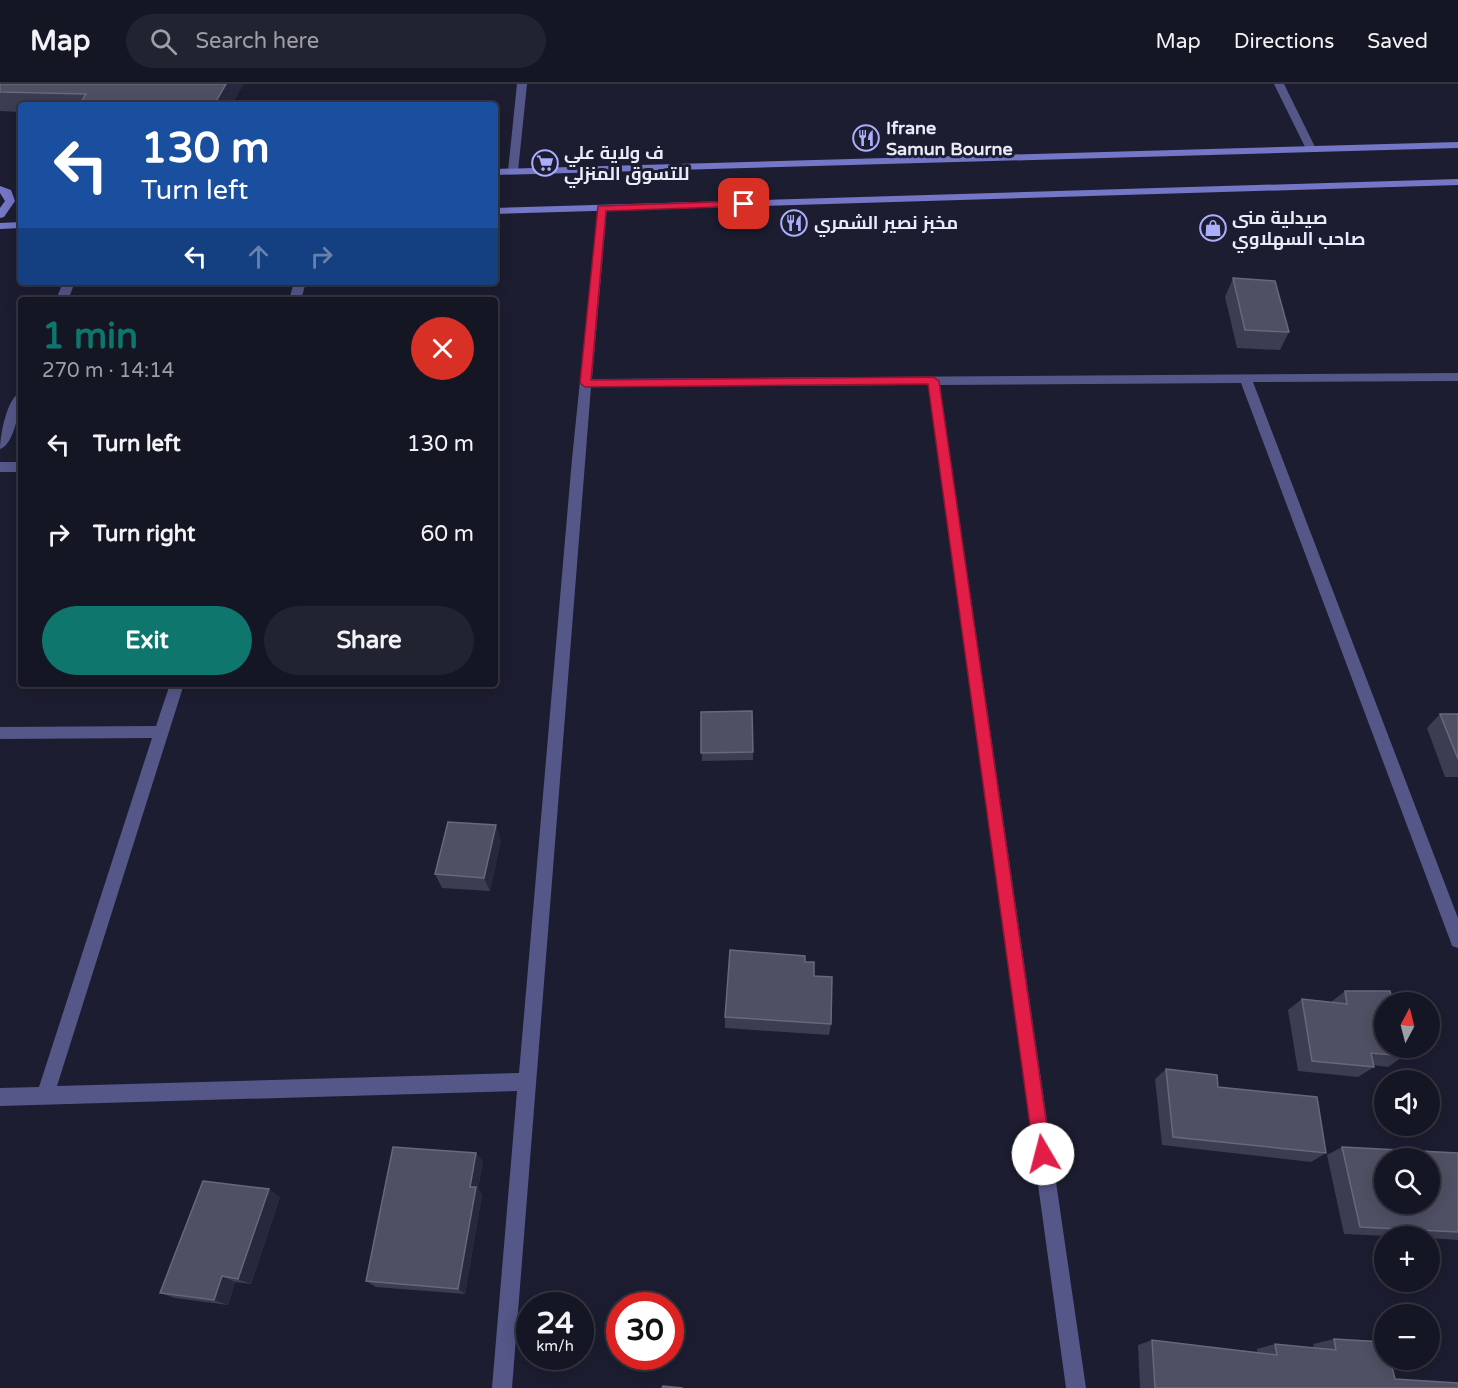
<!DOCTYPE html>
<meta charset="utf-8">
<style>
body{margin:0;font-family:"Varela Round",Cairo,sans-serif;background:#222331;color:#f1f3f6;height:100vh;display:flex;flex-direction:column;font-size:22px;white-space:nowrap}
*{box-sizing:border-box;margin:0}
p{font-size:20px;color:#9d9fa6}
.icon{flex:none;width:33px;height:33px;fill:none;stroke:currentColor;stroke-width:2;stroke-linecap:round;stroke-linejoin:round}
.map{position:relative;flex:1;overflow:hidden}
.details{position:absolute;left:18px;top:213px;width:480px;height:390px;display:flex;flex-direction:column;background:#151624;border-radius:6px;box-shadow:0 3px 15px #0003,0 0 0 2px #343541}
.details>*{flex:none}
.guide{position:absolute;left:18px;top:18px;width:480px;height:183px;border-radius:6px;box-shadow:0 3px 15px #0003,0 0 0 2px #343541;background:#1a4fa0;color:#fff;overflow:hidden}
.needle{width:39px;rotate:7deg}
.buttons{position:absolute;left:1374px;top:908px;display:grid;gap:12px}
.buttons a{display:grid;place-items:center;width:66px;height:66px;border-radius:50%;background:#151624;box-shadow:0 3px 15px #0003,0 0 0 2px #343541;font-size:30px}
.speed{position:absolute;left:516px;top:1208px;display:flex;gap:12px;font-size:30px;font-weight:700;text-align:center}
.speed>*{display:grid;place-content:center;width:78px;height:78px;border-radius:50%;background:#151624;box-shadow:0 3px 15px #0003,0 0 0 2px #343541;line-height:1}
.speed small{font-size:15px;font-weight:400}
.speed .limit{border:9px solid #d22;background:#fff;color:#111}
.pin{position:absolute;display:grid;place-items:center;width:51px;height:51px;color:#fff;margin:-26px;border-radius:12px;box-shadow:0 3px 9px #0006}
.me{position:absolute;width:66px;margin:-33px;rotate:352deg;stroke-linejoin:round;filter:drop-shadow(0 0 4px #0008)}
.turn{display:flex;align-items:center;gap:21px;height:126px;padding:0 24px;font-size:27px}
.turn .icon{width:78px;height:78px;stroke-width:2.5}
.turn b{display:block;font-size:42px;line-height:51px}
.lanes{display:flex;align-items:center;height:57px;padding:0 24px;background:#0003;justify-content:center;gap:30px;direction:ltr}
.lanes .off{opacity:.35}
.round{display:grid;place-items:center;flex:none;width:63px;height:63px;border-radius:32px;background:#222331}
.headline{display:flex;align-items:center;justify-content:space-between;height:102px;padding:0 24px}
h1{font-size:36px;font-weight:700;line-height:45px;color:#0f766e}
.primary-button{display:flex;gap:12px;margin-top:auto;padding:12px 24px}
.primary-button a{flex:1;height:69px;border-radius:36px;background:#0f766e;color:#fff;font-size:24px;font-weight:700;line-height:69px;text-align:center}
.primary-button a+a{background:#222331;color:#f1f3f6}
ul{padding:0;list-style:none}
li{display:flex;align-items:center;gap:18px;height:90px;padding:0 24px}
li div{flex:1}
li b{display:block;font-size:22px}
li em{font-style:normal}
header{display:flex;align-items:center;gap:36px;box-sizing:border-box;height:84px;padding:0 30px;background:#151624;border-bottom:2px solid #343541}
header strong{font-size:28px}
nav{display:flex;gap:33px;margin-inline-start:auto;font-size:21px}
.search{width:420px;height:54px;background:#222331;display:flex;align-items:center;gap:15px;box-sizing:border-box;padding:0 21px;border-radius:33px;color:#9d9fa6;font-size:22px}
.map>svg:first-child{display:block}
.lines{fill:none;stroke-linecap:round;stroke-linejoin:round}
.street{fill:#555789;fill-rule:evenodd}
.secondary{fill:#7476c6;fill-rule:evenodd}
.wall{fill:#3c3d52}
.shaded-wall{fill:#27283d}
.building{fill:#4f5063;stroke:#67687b;stroke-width:1.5;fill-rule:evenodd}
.route{fill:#e11d48;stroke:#92132f;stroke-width:1.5}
.labels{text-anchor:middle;stroke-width:6;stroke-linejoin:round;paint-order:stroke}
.far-poi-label{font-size:18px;font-weight:bold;fill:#e9ebf8;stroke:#1c1d30;text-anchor:start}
</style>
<header>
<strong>Map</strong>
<div class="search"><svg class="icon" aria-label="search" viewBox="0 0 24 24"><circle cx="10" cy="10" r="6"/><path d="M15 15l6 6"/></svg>Search here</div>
<nav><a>Map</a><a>Directions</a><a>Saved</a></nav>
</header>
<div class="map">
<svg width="1458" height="1304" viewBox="0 0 1458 1304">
<rect width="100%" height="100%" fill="#1c1d30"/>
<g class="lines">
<g class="street">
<path d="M517 0H527L518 87 513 90 508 87Z"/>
<path d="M1274 0H1284L1316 65 1315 67 1306 65Z"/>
<path d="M598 122 607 124 592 295 1458 289V297L1253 298 1458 834V864L1452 862 1450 856 1241 299 940 301 1086 1304H1066L928 301 591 303 512 1304H492L517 1007 0 1022V1004L39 1003 152 654 0 655V643L156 642 170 600H184L57 1002 519 989 572 375Z"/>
<path d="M63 198H75L68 216H56Z"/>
<path d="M294 198H306L301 216H289Z"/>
<path d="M21 308C21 322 14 361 0 365 0 351 7 313 21 308Z"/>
<rect x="0" y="378" width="21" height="10"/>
</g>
<g class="secondary">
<path d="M1458 58V64L495 91V85Z"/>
<path d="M1458 95V101L495 130V124Z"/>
<path d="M0 102 11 106 15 117 4 133 0 134V124L5 117 0 109Z"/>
<path d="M21 138V144L0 145V139Z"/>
</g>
</g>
<g class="wall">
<path d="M0 0H243L232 21H21V28L0 27Z"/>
<path d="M1233 194 1289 248 1280 266 1237 264 1225 213Z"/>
<path d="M701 628 753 668V676L702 677Z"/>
<path d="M1440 630H1458V693H1445L1427 644Z"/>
<path d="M501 756 490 807 442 804 435 790Z"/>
<path d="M805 878 814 892 831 940 829 951 725 944V933Z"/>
<path d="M1345 907 1404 972 1388 983 1373 981 1374 983 1358 993 1298 987 1288 926 1302 915 1331 918Z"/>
<path d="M1166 985 1218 1003 1326 1069 1311 1078 1162 1061 1155 995Z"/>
<path d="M1342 1063 1458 1069V1156L1430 1154V1152H1388L1344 1150 1327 1071Z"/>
<path d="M483 1077 478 1105 482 1111 465 1210 376 1203 366 1197Z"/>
<path d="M280 1113 251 1200 235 1198 228 1221 175 1214 160 1209Z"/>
<path d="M1334 1255 1395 1295 1458 1304H1140L1138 1261 1152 1256 1257 1268V1265L1275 1260 1314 1264 1313 1260Z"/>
</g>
<g class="shaded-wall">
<path d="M226 0H243L232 21H214Z"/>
<path d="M496 741 501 756 490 807 484 794Z"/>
<path d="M476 1069 483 1077 478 1105 482 1111 465 1210 458 1205 470 1103Z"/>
<path d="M269 1105 280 1113 251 1200 238 1195Z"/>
<path d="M222 1192 235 1198 228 1221 214 1216Z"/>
</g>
<g class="building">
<path d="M0 0H226L214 21H130L81 18 86 10 0 8Z"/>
<path d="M1233 194 1275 197 1289 248 1245 246Z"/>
<path d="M752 627 753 668 701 669V628Z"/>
<path d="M1440 630H1458V675Z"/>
<path d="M448 738 496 741 484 794 435 790Z"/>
<path d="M730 866 805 872V878H814V892L832 893 831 940 725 933Z"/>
<path d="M1345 907H1390L1393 918H1384V963H1402L1404 972 1371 969 1374 983 1312 977 1302 915 1347 920Z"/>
<path d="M1166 985 1217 991 1218 1003 1317 1013 1326 1069 1173 1053Z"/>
<path d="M393 1063 476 1069 470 1103H476L458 1205 366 1197Z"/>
<path d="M1342 1063 1458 1069V1148L1360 1143ZM1384 1074H1430V1119H1384Z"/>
<path d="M203 1097 269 1105 238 1195 222 1192 214 1216 160 1209Z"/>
<path d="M1334 1255 1384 1258V1275H1390L1395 1295 1458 1299V1304H1155L1152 1256 1277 1271 1275 1260 1336 1266Z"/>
<path d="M663 1302 683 1304H662Z"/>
</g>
<path class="route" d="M744 117 749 120 748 122 606 127 591 296 933 293 939 297 1051 1070 1049 1076 1043 1078 1037 1076 1034 1070 928 300 585 303 580 299 598 122Z"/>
<defs>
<g id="restaurant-ring" transform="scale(1.35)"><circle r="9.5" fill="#1c1d30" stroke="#abaffb" stroke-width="1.5"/><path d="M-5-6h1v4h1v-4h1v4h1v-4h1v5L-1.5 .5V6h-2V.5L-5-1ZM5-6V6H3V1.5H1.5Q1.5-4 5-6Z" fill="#abaffb"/></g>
<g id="supermarket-ring" transform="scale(1.35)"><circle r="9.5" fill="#1c1d30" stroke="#abaffb" stroke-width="1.5"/><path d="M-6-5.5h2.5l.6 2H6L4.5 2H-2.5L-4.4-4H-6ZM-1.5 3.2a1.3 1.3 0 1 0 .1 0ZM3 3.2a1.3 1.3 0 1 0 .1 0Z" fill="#abaffb"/></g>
<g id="shop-ring" transform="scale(1.35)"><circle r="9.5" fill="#1c1d30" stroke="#abaffb" stroke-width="1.5"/><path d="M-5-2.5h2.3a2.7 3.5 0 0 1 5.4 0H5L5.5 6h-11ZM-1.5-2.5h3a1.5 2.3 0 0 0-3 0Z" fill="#abaffb"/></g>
</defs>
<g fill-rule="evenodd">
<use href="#restaurant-ring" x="866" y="54"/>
<use href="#supermarket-ring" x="545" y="79"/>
<use href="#restaurant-ring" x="794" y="139"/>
<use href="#shop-ring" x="1213" y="144"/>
</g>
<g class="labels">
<g class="far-poi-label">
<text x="886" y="50">Ifrane<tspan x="886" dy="21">Samun Bourne</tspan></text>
<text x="564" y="75">ف ولاية علي<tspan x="564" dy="21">للتسوق المنزلي</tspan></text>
<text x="1232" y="140">صيدلية منى<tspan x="1232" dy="21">صاحب السهلاوي</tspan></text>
<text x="814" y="145">مخبز نصير الشمري</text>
</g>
</g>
</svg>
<div class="buttons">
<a><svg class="needle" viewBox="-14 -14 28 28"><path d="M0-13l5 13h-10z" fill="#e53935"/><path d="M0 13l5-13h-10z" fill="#9d9fa6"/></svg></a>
<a><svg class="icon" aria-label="sound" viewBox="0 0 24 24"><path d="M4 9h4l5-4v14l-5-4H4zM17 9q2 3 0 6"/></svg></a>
<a><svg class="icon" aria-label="search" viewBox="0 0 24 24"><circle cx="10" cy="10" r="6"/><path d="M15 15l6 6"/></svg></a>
<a>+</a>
<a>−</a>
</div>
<div class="speed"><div>24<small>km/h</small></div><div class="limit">30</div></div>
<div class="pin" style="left:744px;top:120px;background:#d93025"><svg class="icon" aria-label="arrive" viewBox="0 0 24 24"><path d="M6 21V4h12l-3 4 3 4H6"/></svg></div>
<svg class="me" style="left:1043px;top:1070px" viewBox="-20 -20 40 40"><circle r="19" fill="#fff"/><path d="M0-13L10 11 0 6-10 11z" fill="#e11d48"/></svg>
<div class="guide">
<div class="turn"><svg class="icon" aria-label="left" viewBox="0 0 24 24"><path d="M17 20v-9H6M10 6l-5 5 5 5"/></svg><div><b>130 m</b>Turn left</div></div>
<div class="lanes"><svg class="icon" aria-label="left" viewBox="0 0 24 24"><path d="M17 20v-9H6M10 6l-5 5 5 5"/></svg><svg class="icon off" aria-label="ahead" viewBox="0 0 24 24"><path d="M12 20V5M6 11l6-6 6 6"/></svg><svg class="icon off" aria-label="right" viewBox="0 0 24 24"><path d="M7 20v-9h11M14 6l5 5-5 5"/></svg></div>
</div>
<section class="details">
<div class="headline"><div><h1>1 min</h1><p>270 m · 14:14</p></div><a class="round" style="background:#d93025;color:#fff"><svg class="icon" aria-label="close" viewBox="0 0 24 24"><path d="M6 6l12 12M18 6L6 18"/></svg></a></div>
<ul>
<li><svg class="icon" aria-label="left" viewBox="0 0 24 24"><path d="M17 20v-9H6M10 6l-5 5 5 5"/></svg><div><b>Turn left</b></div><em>130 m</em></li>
<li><svg class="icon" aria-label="right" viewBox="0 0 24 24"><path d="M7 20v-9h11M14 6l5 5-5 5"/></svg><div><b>Turn right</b></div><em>60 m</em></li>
</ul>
<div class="primary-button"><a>Exit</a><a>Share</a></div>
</section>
</div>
